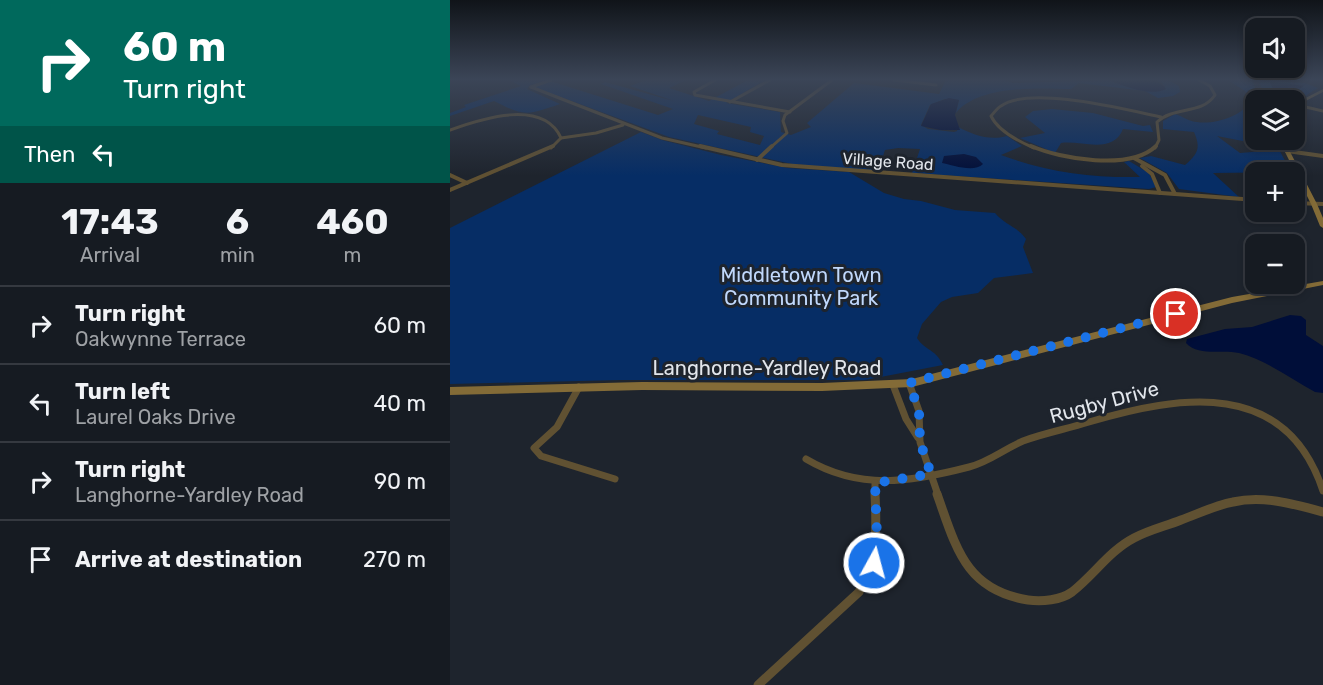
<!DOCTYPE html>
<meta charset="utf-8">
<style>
body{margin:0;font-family:Rubik,sans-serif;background:#1f242a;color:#f1f3f6;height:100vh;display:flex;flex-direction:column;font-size:22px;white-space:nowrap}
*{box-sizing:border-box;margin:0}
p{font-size:20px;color:#9ea1a5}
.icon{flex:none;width:33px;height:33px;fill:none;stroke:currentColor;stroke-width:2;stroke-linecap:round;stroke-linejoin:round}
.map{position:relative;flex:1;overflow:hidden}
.sheet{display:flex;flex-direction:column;background:#161b22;width:450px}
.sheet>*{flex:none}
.top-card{background:#00695c;color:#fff;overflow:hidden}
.fabs{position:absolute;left:795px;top:18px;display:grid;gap:12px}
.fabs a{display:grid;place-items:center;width:60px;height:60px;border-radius:12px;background:#161b22;box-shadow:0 3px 9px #0003,0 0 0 2px #353940;font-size:30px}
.pin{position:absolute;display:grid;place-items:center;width:51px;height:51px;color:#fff;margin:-26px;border:3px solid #fff;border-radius:50%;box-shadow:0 2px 6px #0007}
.me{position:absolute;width:66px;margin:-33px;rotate:7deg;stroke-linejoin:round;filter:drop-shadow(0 0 4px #0008)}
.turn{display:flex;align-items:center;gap:21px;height:126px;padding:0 24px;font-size:27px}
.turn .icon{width:78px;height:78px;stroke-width:2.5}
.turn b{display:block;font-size:42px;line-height:51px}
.then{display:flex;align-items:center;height:57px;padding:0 24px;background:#0003;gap:12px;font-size:22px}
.eta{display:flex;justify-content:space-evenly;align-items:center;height:102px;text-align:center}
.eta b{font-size:36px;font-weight:700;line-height:42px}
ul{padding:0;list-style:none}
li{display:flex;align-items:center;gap:18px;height:78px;padding:0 24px;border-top:2px solid #353940}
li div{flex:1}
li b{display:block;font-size:22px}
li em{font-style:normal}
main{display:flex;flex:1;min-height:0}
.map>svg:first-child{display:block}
.green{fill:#062d65;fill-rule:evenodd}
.water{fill:#000e39}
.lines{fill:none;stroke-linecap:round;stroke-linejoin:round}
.street-far3{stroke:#605132;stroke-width:3}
.street-far2{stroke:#605132;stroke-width:4}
.street-far1{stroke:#605132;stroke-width:7}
.street{stroke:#605132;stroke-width:9}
.secondary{fill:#836b37;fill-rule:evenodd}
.route{stroke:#1a73e8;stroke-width:10;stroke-dasharray:0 18}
.labels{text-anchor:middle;stroke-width:6;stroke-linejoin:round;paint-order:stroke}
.far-street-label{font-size:16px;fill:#e2e6ec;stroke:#1e242d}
.park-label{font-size:20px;fill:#c0d8fc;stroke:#1e242d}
.street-label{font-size:20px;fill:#e2e6ec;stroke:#1e242d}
</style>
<main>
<section class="sheet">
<div class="top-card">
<div class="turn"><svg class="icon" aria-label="right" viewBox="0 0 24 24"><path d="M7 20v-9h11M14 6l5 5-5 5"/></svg><div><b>60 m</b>Turn right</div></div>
<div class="then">Then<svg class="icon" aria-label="left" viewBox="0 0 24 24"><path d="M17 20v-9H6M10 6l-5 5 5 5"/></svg></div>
</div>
<div class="eta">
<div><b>17:43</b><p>Arrival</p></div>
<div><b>6</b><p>min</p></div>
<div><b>460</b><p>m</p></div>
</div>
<ul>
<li><svg class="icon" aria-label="right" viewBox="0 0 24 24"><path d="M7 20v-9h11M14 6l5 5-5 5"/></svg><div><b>Turn right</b><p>Oakwynne Terrace</p></div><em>60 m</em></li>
<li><svg class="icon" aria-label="left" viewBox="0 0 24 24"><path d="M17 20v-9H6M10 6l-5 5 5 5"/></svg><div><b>Turn left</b><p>Laurel Oaks Drive</p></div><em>40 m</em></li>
<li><svg class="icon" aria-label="right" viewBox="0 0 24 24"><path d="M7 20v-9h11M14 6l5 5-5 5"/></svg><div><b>Turn right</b><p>Langhorne-Yardley Road</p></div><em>90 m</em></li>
<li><svg class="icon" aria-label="arrive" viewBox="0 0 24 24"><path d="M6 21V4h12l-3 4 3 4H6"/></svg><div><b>Arrive at destination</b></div><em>270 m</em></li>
</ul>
</section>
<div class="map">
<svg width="873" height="685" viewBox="0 0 873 685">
<rect width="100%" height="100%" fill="#1e242d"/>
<g class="green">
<path d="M59 80H97L80 85 77 89 110 104C78 115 75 117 44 101L0 116V113L16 107 14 105 71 86Z"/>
<path d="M196 80H236L219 88 259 101 298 80H315L276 103 330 112 331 132 341 135 361 127 357 123 404 83 489 94 496 80H554L563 83 659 80C674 86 700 97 715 87L712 83 705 80H718L729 86 730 92 723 96 708 98 695 91 629 83 621 89C589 88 528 85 506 113L509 100 495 99 480 105 471 125 478 129 504 132 507 131 508 127C524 135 539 141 557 136L572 146 551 155C597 172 642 178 690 177L674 162 679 161 699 173 706 187 699 189 462 173 470 149 448 148 435 150 428 171 342 164 219 137 84 87 100 81 208 115 223 109 151 84 155 82 224 101 180 86ZM248 115 301 127 300 132 314 136 310 145 267 134 269 131 244 124Z"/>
<path d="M778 80H802L809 100H806V140H824L841 172 763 173 789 197 729 189 717 173 690 158 701 156 735 165C748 154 751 148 744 132L713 129V121L725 114C732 116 740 122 747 122 763 125 796 116 800 99L795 91ZM767 136 808 144 814 151 790 153Z"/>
<path d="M808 80 855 83 868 88 845 102 817 100Z"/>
<path d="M602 109 643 113 693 126 700 125 703 132 673 129C663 155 631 140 611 143L605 153 570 138 595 133 575 117 583 111Z"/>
<path d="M191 132 212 140 271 155 338 168 399 172 434 193 454 199 471 201 505 210 545 213C555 225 568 227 576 239L573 247 583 273 544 278 528 293 502 297 491 302 472 324 467 338C475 351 485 348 493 365L415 380H171L0 384V228Z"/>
</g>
<g class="water">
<path d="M659 80C673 80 709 75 716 89 700 97 674 86 659 80Z"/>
<path d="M820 82 851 85 854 86 840 96 829 98 825 95Z"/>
<path d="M499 98 509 100 505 115 510 130H490L471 126 481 104Z"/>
<path d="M514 154 526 157 533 164C524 173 502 165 492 163L494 156Z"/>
<path d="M840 315 851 316 856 320V335L873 346V393L865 392C841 379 816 360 789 353 771 349 749 357 736 343L737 339 775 329 802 327Z"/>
</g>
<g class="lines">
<g class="street-far3">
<path d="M265 80 244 92 245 95 340 112"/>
<path d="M444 80 486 85"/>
<path d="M81 87 212 138 256 148"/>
<path d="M81 87 101 80"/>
<path d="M280 102 320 80"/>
<path d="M847 105 873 111"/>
<path d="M0 130C30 119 93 98 111 138L101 148"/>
<path d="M111 138 146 133 173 125"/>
<path d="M320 148 337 133 333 121 335 115 382 80"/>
<path d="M584 148C570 142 548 131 541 116 544 113 547 108 551 106 579 85 677 110 711 117"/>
<path d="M705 148 709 140 707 122C724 106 752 115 765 95L760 86 749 80"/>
</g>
<g class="street-far2">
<path d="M250 146 332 165 806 200"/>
<path d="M581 146C611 159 680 171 706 146"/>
<path d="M837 151 873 156"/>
<path d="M684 158 715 175 725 194"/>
<path d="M307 160 322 146"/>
<path d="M692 166 702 174 710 193"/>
<path d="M0 175 17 183"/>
<path d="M0 190 103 146"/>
<path d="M844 203 873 204"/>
</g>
<g class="street-far1">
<path d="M459 383 469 411 470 442 488 495"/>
<path d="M443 385 456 419 468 438"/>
<path d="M129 387 107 427 84 448 91 456 165 479"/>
<path d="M356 459C410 491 461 482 519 467 539 462 554 449 573 441 594 433 617 429 639 422 730 395 836 378 873 491"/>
<path d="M425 483V495"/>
</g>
<g class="street">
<path d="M487 494C506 547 515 590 578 600 592 602 611 600 622 592 644 575 659 551 684 538 699 530 716 526 731 520 748 514 766 505 783 502 813 495 844 504 873 512"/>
<path d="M308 685 409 592C427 557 427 532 425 494"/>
</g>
<g class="secondary">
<path d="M873 89V92L844 107V104Z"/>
<path d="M829 140H834L867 204 873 218V228L870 226 861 204Z"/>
<path d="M873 281V285L782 303 462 387 372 391 192 390 0 395V387L192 382 372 383 462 379 782 297Z"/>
</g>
</g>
<linearGradient id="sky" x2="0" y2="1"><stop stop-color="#101419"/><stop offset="0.45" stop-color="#3b4557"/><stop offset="1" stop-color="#3b4557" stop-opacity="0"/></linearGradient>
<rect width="873" height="176" fill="url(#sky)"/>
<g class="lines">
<path class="route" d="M424 563 427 537 425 483 481 474 470 442 469 411 459 383 726 314"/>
</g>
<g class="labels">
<g class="far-street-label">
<text transform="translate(438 161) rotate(4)" y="6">Village Road</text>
</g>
<g class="park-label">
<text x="351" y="282">Middletown Town<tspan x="351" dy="23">Community Park</tspan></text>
</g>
<g class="street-label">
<text x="317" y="375">Langhorne-Yardley Road</text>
<text transform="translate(654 402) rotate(-15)" y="7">Rugby Drive</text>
</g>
</g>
</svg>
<div class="fabs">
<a><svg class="icon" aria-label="sound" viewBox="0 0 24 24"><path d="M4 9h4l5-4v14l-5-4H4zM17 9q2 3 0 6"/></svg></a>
<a><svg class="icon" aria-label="layers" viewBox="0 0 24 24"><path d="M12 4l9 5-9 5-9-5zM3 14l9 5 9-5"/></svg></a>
<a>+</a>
<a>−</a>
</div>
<div class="pin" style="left:726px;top:314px;background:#d93025"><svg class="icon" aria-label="arrive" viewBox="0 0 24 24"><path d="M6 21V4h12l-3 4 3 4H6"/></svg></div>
<svg class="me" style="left:424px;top:563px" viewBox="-20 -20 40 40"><circle r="17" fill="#1a73e8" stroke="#fff" stroke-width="3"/><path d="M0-11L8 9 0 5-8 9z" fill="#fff"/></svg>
</div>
</main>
